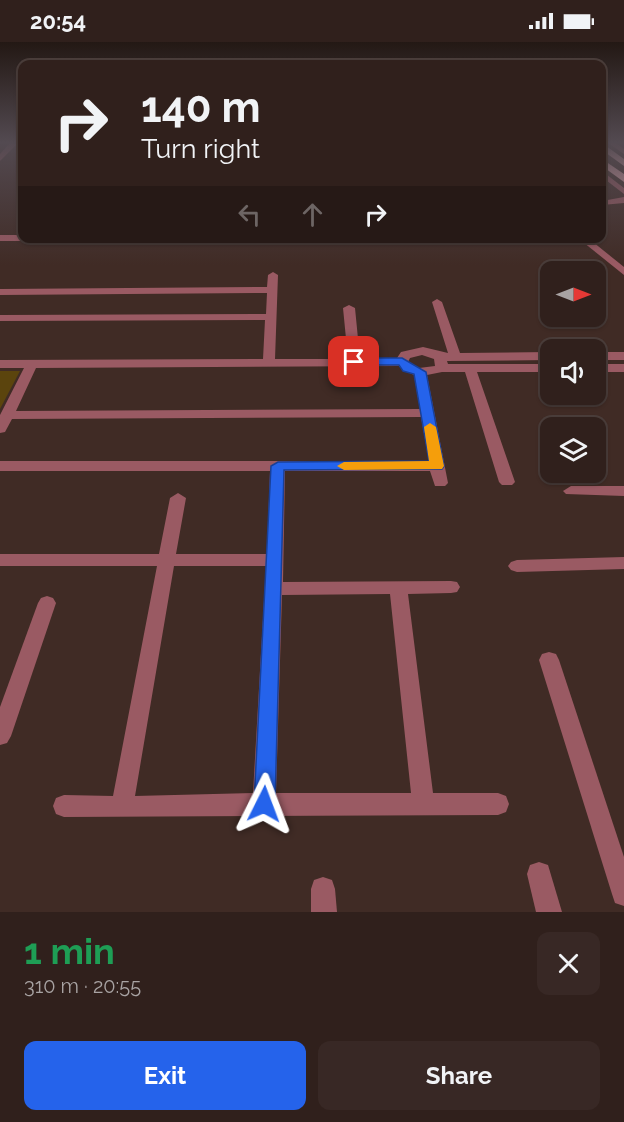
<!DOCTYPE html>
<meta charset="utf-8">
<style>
body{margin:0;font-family:Raleway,sans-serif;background:#382825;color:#f1f3f6;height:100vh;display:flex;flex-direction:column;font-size:22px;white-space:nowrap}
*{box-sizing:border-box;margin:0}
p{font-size:20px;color:#a8a3a3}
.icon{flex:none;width:33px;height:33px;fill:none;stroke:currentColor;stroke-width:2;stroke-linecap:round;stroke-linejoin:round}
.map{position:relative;height:870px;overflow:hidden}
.side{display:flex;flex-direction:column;background:#30201c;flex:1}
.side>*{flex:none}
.guide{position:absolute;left:18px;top:18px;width:588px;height:183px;border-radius:12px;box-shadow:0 2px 4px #0004,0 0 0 2px #4b3e3b;background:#30201c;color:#f1f3f6;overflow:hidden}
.needle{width:39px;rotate:90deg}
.buttons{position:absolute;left:540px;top:219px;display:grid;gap:12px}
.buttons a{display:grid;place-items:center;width:66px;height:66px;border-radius:12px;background:#30201c;box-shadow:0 2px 4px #0004,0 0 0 2px #4b3e3b;font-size:30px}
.pin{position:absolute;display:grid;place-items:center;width:51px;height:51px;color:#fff;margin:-26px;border-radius:12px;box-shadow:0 3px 9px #0006}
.me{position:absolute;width:66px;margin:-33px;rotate:3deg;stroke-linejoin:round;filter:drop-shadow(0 0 4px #0008)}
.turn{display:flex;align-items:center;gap:21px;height:126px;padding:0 24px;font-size:27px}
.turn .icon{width:78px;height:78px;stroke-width:2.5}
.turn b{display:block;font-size:42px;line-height:51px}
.lanes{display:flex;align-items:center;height:57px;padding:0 24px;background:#0003;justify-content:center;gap:30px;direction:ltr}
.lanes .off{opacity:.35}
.round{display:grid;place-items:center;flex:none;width:63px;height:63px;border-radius:12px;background:#382825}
.head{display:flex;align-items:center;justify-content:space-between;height:102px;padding:0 24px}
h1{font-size:36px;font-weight:700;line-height:45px;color:#1e9e55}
.button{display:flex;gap:12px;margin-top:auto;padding:12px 24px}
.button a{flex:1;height:69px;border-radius:12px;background:#2563eb;color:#fff;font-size:24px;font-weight:700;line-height:69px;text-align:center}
.button a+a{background:#382825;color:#f1f3f6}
.status{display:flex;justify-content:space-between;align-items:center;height:42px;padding:0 30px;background:#30201c;direction:ltr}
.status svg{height:16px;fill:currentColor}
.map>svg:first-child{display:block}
.green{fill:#5b440d}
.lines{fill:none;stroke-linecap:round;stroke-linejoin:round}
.street{fill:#9a5a63;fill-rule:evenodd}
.highway{fill:#f2b2b9;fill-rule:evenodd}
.route{fill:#2563eb;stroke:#184099;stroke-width:1.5}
.slow{fill:#f59e0b}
</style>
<div class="status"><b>20:54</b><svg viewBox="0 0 49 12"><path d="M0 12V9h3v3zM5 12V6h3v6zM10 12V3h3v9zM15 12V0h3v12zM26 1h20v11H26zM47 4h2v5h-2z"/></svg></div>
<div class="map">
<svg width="624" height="870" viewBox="0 0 624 870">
<rect width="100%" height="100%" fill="#402b25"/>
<path class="green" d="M0 329H20L0 367Z"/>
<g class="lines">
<g class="street">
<path d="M10 101 17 102 0 119V112Z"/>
<path d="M608 101H616L624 107V112Z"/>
<path d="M602 129 624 146V152L602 135Z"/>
<path d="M624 155V161L602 163V159Z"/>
<path d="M0 193H22V196H26L22 199H0Z"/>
<path d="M578 196H588L624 225V233Z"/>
<path d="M273 230 278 233 275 317H348L343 266 349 263 355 266 360 317 397 316 401 310 423 305 448 311 432 260 437 257 442 260 460 311 550 310V318L447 319 448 322H550V330H477L515 440 512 443H502L499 440 465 330H442L427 333 448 441 445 444H435L430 429H285L283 540 451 539 457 540 460 545 457 550 451 551 408 552 433 751H498L506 754 509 762 506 770 498 773 64 775 56 772 53 764 56 756 64 753 113 754 157 524H0V512H159L170 456 178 451 186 456 176 512H267L270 429H0V419H429L421 375 12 377 5 390 0 391V373L24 326H0V318L263 317 265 278 0 279V273L266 272 267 251 0 253V247L267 245 268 233ZM422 313 434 317 435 324 419 326 408 320 410 316ZM399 324 405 329 414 333 420 367 16 369 36 326ZM174 524H266L253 751 135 754ZM390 552 411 751H276L282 553Z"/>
<rect x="596" y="310" width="28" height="8"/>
<rect x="596" y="322" width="28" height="8"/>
<path d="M571 444H624V454L566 452 563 449Z"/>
<path d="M624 515V527L517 530 511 528 508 524 511 520 517 518Z"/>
<path d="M47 554 53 556 56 561 11 694 7 701 0 703V665L38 561 41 556Z"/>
<path d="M549 610 556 612 559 618 624 815V864L615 861 612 852 539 618 542 612Z"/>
<path d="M539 820 548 823 562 870H536L527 832 530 823Z"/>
<path d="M323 835 332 838 335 847 337 870H311V847L314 838Z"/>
</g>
<g class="highway">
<path d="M602 101 624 117V124L602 108Z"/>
<path d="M602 117 624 132V140L602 124Z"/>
</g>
</g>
<linearGradient id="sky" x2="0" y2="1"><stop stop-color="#231814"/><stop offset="0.45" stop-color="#534a51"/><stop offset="1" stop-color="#534a51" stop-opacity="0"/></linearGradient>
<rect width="624" height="223" fill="url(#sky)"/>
<path class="route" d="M402 316 426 330 444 424 442 427 284 428 275 762 272 769 264 772 257 769 254 762 271 424 278 420 429 419 414 332 403 329 399 323H354L348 320 354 316Z"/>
<path class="slow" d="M430 381 436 385 444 424 442 427 344 428 337 424 344 420 429 419 424 385Z"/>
</svg>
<div class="buttons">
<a><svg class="needle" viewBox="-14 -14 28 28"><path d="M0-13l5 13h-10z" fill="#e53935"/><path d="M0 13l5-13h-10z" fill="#a8a3a3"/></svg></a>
<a><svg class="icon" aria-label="sound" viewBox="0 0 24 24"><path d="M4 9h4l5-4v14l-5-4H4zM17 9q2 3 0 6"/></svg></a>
<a><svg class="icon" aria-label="layers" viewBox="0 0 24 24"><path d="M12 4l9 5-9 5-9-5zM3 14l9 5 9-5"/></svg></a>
</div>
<div class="pin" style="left:354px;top:320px;background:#d93025"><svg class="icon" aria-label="arrive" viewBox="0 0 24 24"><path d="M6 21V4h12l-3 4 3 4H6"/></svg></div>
<svg class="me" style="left:264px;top:762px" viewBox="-20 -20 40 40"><path d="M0-17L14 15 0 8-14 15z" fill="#2563eb" stroke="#fff" stroke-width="4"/></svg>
<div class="guide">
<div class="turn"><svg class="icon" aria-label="right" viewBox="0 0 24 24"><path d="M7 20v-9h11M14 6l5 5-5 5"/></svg><div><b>140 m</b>Turn right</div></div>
<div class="lanes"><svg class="icon off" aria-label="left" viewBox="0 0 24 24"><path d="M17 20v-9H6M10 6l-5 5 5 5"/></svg><svg class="icon off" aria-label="ahead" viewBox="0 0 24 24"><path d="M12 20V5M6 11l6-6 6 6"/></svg><svg class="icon" aria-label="right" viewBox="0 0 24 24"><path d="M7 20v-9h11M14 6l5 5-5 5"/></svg></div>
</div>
</div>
<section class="side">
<div class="head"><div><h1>1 min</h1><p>310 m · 20:55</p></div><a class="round"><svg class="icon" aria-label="close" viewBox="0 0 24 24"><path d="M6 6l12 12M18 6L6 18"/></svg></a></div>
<div class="button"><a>Exit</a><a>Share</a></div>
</section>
